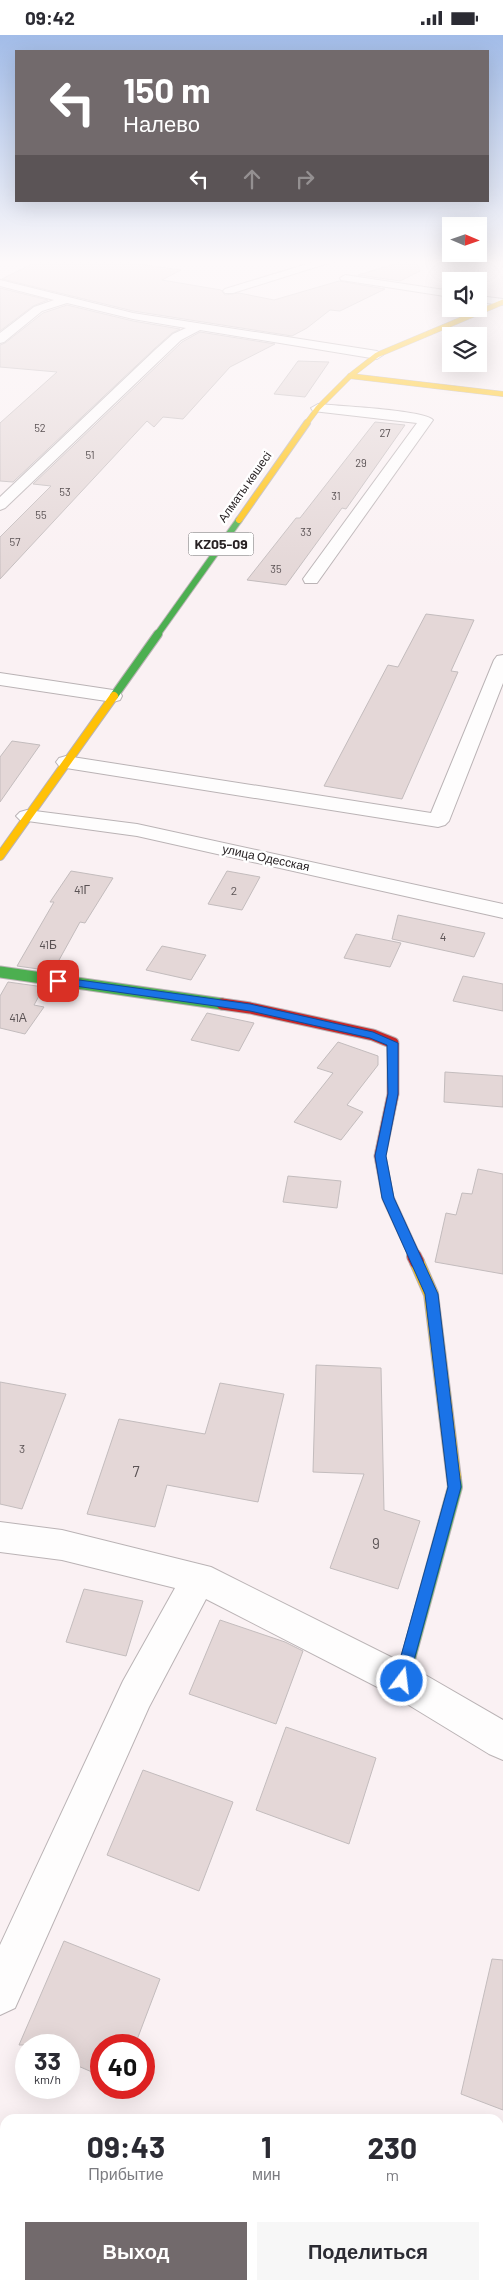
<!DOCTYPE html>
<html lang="ru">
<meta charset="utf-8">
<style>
body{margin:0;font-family:Barlow,sans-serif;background:#f7f7f7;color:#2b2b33;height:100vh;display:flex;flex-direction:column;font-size:19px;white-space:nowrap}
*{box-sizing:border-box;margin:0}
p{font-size:16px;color:#7c7c81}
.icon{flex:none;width:28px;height:28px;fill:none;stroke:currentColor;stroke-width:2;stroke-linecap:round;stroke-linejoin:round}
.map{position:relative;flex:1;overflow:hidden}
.panel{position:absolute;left:0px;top:2079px;width:504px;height:176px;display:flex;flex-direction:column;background:#fff;border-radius:15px 15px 0 0;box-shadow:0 5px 20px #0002}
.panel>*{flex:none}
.guide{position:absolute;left:15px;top:15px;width:474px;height:152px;border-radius:0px;box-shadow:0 5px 20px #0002;background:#726a6c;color:#fff;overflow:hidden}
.needle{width:32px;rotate:92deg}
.buttons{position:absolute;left:442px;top:182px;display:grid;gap:10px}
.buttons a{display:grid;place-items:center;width:45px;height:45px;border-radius:0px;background:#fff;box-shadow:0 5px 20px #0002;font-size:25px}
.speed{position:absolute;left:15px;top:1999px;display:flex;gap:10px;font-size:25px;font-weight:700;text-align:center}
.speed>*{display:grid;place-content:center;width:65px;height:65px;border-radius:50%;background:#fff;box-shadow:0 5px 20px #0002;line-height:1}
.speed small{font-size:12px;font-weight:400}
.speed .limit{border:8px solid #d22;background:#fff;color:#111}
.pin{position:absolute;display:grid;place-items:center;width:42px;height:42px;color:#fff;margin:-21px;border-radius:10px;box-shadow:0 2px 8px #0006}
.me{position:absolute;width:55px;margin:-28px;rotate:15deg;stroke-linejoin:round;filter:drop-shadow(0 0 4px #0008)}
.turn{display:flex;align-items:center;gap:18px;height:105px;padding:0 25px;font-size:22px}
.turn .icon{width:65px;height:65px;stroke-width:2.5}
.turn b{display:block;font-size:35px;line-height:42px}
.lanes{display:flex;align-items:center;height:48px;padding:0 25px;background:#0003;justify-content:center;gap:25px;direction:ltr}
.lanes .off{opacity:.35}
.eta{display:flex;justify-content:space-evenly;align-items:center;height:85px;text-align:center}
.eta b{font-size:30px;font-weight:700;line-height:35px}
.primary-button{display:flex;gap:10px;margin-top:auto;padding:10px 25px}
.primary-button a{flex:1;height:58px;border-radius:0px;background:#726a6c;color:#fff;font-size:20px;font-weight:700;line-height:58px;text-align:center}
.primary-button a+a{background:#f7f7f7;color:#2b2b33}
.status{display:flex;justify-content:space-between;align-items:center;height:35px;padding:0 25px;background:#fff;direction:ltr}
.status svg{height:14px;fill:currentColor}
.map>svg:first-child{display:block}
.building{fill:#e4d7d7;stroke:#c3bcbd}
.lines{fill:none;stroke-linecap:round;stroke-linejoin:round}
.street-casing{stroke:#bab3b5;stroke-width:2}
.fast-far3-casing{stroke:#bab3b5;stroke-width:8}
.fast-far2-casing{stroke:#bab3b5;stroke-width:10}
.fast-far1-casing{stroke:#bab3b5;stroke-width:13}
.fast-casing{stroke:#bab3b5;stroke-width:16}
.slow-far3-casing{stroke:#bab3b5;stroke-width:6}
.slow-far2-casing{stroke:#bab3b5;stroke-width:8}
.slow-far1-casing{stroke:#bab3b5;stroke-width:10}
.slow-casing{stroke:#bab3b5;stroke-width:16}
.jam-far1-casing{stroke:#bab3b5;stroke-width:13}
.jam-casing{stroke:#bab3b5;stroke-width:16}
.street{fill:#fefdfd;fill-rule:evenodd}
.fast-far3{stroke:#4caf50;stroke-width:6}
.fast-far2{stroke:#4caf50;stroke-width:8}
.fast-far1{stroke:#4caf50;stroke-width:11}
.fast{stroke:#4caf50;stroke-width:14}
.slow-far3{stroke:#ffc107;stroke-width:5}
.slow-far2{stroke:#ffc107;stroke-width:6}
.slow-far1{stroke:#ffc107;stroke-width:8}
.slow{stroke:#ffc107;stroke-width:14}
.jam-far1{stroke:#c62828;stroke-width:11}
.jam{stroke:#c62828;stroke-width:14}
.route{fill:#1a73e8;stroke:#114b97}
.labels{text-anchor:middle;stroke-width:5;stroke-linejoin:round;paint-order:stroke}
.far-number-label{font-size:11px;fill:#5a5254}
.far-street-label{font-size:12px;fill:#282224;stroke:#fff}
.number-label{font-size:12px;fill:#5a5254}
.shield{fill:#fff;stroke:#686466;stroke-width:1}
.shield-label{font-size:14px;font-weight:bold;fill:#282224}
.near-number-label{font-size:15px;fill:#5a5254}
</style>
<div class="status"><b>09:42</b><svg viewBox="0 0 49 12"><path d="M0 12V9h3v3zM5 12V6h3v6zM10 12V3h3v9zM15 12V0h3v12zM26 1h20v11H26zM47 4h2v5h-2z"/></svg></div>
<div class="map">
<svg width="503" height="2254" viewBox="0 0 503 2254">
<rect width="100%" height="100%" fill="#faf1f3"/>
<g class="building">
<path d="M40 225H109L181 235 162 245 221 255 225 260 239 258 274 265 339 246 385 254 340 276 330 275 307 293 292 301 133 276 2 244Z"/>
<path d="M408 225H416L420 236 400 246 358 240Z"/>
<path d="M0 253 48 265 33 271 0 296Z"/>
<path d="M67 270 133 286 180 294 172 298 154 314 13 447 0 446V388L57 337 0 332V310L5 308 43 278Z"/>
<path d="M200 297 275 309 230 332 183 384 163 382 154 392 147 386 0 544V502L51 451 33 449 182 307Z"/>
<path d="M298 326 329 327 305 362 274 359Z"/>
<path d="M375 387 405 390 346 474 342 473 286 550 247 545 296 483H300Z"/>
<path d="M426 579 474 585 451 636 458 637 402 764 324 751 388 630 398 632Z"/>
<path d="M12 706 40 710 0 767V722Z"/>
<path d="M71 836 113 843 85 888 80 887 53 936 17 931 54 867H50Z"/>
<path d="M227 836 260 842 242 875 208 869Z"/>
<path d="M398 880 470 895 485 898 474 922 392 904Z"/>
<path d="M356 899 401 908 390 932 344 923Z"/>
<path d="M162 911 206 920 191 945 146 935Z"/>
<path d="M463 941 503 949V976L453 966Z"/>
<path d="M8 947 44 952 34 970 44 972 25 999 0 993V961Z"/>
<path d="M207 978 254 988 239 1016 191 1005Z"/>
<path d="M338 1007 378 1021V1030L347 1070 363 1077 341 1105 294 1087 333 1038 317 1033Z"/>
<path d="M445 1037 503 1041V1072L444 1067Z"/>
<path d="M478 1134 503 1139V1239L435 1227 446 1178 456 1180 462 1158 472 1159Z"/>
<path d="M288 1141 341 1146 337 1173 283 1167Z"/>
<path d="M316 1330 381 1333 384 1475 420 1486 398 1554 330 1533 364 1439 313 1437Z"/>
<path d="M0 1347 66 1359 22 1474 0 1469Z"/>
<path d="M220 1348 284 1359 258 1467 167 1450 155 1492 87 1479 119 1384 205 1399Z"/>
<path d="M84 1554 143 1566 126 1621 66 1607Z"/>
<path d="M220 1585 285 1607 303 1616 276 1689 189 1659Z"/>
<path d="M286 1692 376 1723 349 1809 256 1775Z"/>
<path d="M143 1735 233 1767 199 1856 107 1820Z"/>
<path d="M64 1906 160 1944 135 2010H101V2041L69 2027V2010H19Z"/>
<path d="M492 1924 503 1925V2075L461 2059Z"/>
</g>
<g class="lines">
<g class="street-casing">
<g id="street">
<path d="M320 225H338L233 258H225L223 256 225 254Z"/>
<path d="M345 240 451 256V262L341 245 340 243Z"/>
<path d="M0 245 133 278 377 316 383 320 377 324 200 295 181 305 5 473 0 475V462L155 315 173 299 186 293 133 284 67 268 42 276 4 307 0 308V298L34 272 54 265 0 251Z"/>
<path d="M479 261 503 264V270L479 267Z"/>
<path d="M318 369C336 371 425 375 433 385L317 548H305L303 544 417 388 313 376 311 373Z"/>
<path d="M503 620V648L449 786 445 790 438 792 66 733 59 731 56 727 59 723 66 721 431 778 494 625 497 621Z"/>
<path d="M0 638 113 655 120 657 122 661 120 665 113 667 0 650Z"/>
<path d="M27 775 137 789 503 869V883L137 801 20 785 16 781 20 777Z"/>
<path d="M0 1487 62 1495 211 1532 415 1634 503 1685V1725L489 1719 389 1658 206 1564 149 1672 15 1973 0 1980V1910L123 1646 175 1553 62 1525 0 1517Z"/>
</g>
</g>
<g class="fast-far3-casing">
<path id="fast-far3" d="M157 600 239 485"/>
</g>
<g class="fast-far2-casing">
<path id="fast-far2" d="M114 661 158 599"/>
</g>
<g class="fast-far1-casing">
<path id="fast-far1" d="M0 937 222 969"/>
</g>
<g class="fast-casing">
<path id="fast" d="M402 1646 455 1452 454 1444"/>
</g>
<g class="slow-far3-casing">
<g id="slow-far3">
<path d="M350 341 503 359"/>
<path d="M306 389 318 373 350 341 377 320 503 267"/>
</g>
</g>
<g class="slow-far2-casing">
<path id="slow-far2" d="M239 485 307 388"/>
</g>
<g class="slow-far1-casing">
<path id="slow-far1" d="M0 821 114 661"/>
</g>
<g class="slow-casing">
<path id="slow" d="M417 1227 431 1259 454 1444"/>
</g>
<g class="jam-far1-casing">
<path id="jam-far1" d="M222 969 250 973 373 1000 393 1008V1059L380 1121 388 1163 415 1222"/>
</g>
<g class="jam-casing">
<path id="jam" d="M414 1221 417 1227"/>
</g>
<use href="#street" class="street"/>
<use href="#fast-far3" class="fast-far3"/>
<use href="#fast-far2" class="fast-far2"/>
<use href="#fast-far1" class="fast-far1"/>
<use href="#fast" class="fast"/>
<use href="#slow-far3" class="slow-far3"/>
<use href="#slow-far2" class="slow-far2"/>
<use href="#slow-far1" class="slow-far1"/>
<use href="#slow" class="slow"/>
<use href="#jam-far1" class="jam-far1"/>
<use href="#jam" class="jam"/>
</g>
<linearGradient id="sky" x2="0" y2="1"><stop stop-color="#a2bce8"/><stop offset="0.42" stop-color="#fdf9fa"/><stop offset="1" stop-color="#fdf9fa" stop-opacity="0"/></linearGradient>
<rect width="503" height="541" fill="url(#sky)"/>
<path class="route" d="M58 942 250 969 373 997 398 1008V1059L386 1121 394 1163 438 1259 461 1452 407 1651 402 1653 396 1651 394 1646 448 1452 425 1259 382 1163 375 1121 388 1059 387 1010 370 1003 250 976 54 948V943Z"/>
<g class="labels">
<g class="far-number-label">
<text x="40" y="397">52</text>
<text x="385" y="402">27</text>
<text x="90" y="424">51</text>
<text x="361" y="432">29</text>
<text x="65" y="461">53</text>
<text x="336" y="465">31</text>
<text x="41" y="484">55</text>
<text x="306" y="501">33</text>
<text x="15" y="511">57</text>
<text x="276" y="538">35</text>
</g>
<g class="far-street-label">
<text transform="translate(245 452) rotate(-55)" y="4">Алматы көшесі</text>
<text transform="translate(266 823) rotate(12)" y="4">улица Одесская</text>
</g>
<g class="number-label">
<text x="82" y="859">41Г</text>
<text x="234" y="860">2</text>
<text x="443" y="906">4</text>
<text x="48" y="914">41Б</text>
<text x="18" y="987">41А</text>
<text x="22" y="1418">3</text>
</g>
<rect class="shield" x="188.5" y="497.5" width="65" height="23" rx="4"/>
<g class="shield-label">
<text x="221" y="514">KZ05-09</text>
</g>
<g class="near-number-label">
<text x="136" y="1442">7</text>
<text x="376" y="1514">9</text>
</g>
</g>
</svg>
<div class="buttons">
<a><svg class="needle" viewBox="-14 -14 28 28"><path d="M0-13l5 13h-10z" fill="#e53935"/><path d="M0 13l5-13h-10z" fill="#7c7c81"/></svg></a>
<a><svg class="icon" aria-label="sound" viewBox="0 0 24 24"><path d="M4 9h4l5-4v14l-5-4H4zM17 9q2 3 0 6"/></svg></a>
<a><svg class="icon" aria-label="layers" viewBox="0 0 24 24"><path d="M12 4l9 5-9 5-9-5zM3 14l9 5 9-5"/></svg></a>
</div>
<div class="speed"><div>33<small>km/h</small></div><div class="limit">40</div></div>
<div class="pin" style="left:58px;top:946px;background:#d93025"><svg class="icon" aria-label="arrive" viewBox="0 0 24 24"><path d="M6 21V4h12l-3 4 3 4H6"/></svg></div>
<svg class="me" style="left:402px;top:1646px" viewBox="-20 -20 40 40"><circle r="17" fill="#1a73e8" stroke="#fff" stroke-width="3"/><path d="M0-11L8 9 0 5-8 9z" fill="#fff"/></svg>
<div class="guide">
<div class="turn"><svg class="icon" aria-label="left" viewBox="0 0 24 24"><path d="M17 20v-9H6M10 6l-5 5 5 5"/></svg><div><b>150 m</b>Налево</div></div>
<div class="lanes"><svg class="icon" aria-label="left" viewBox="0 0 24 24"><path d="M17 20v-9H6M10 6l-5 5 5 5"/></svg><svg class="icon off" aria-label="ahead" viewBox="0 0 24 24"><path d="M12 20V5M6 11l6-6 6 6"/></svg><svg class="icon off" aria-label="right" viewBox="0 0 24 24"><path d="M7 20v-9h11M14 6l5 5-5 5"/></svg></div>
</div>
<section class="panel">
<div class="eta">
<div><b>09:43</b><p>Прибытие</p></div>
<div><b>1</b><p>мин</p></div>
<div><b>230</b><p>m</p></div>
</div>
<div class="primary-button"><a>Выход</a><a>Поделиться</a></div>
</section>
</div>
